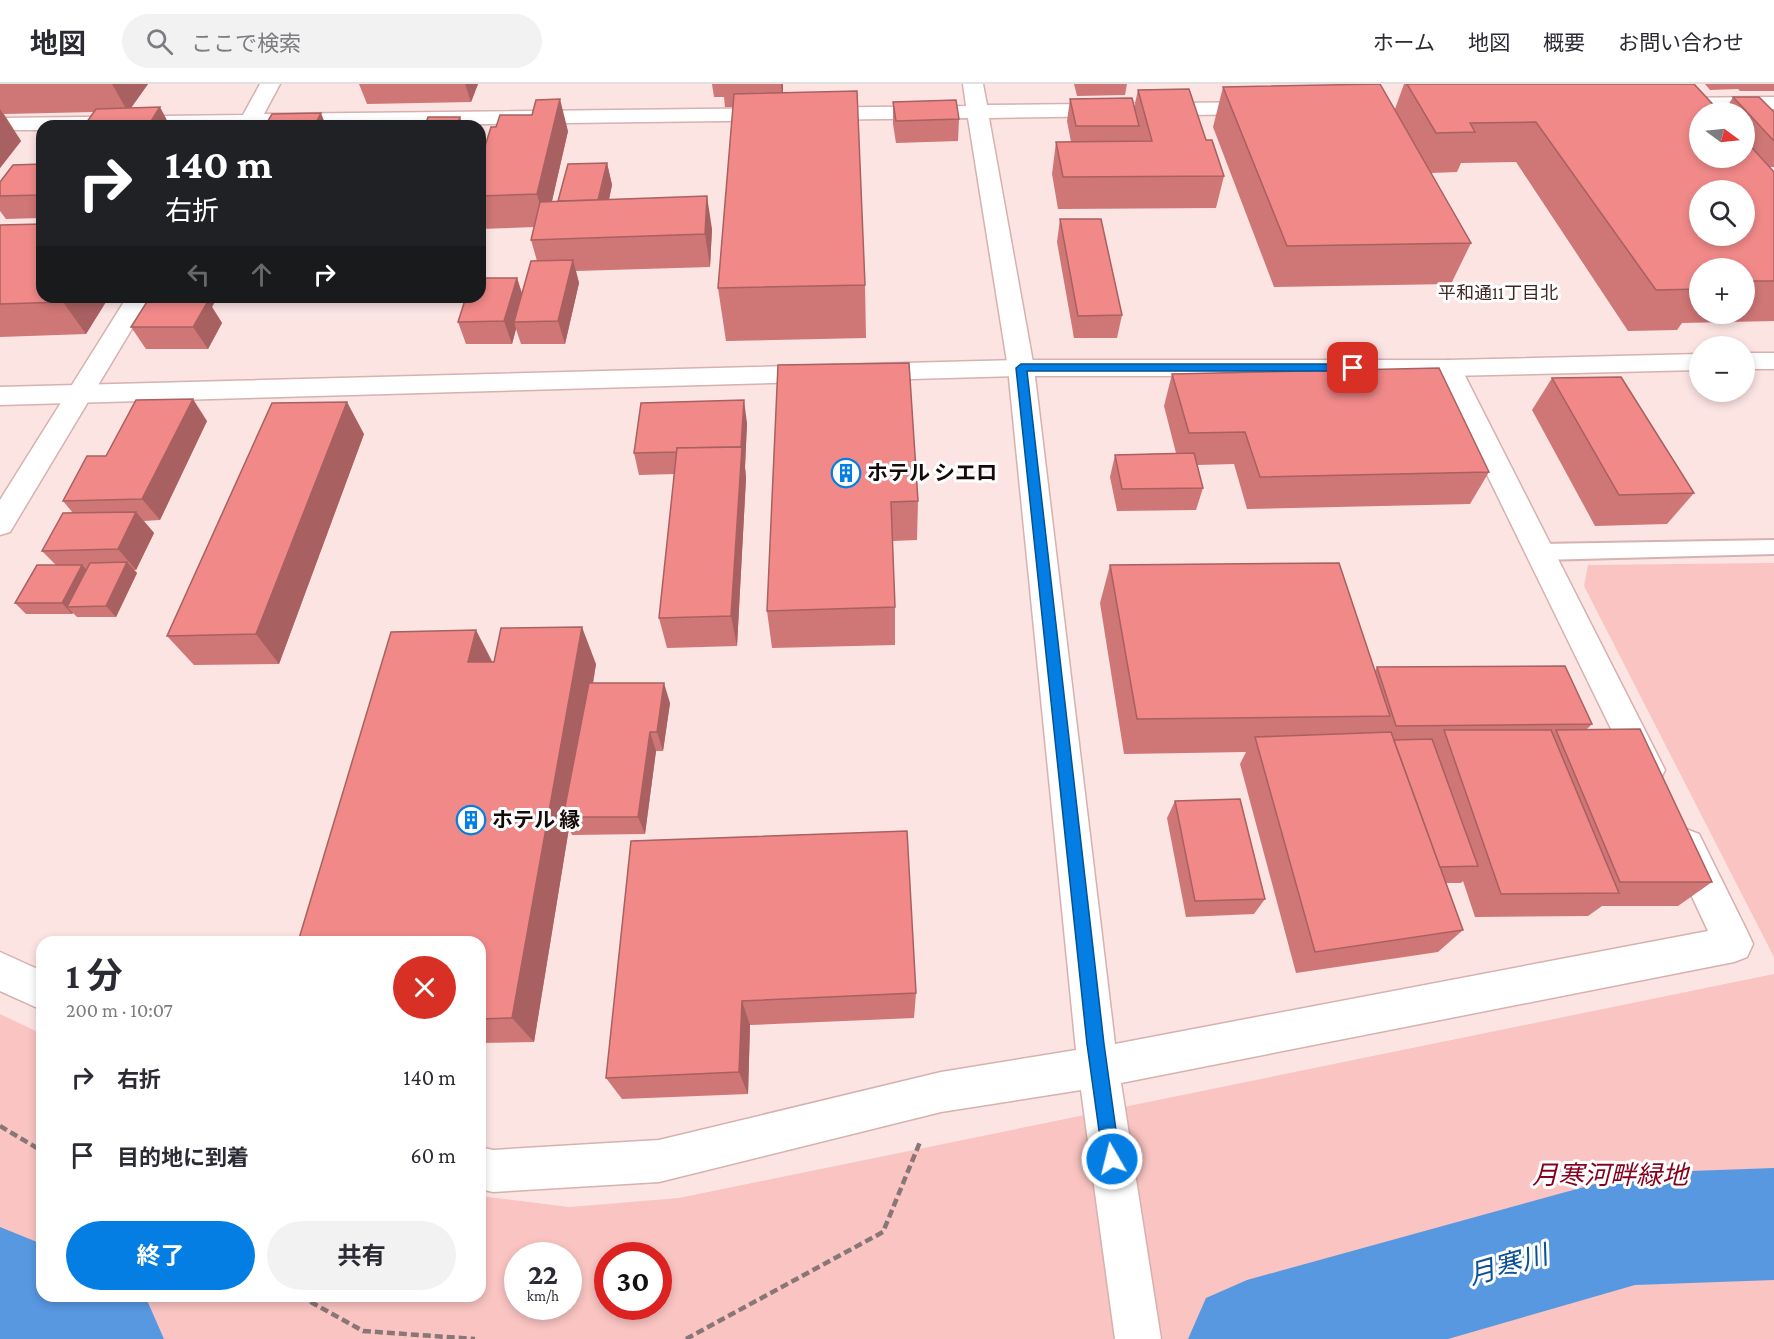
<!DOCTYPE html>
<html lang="ja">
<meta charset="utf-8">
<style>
body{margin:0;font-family:"Crimson Pro","Noto Sans JP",serif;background:#f2f2f3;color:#2b2b33;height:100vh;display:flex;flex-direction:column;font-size:22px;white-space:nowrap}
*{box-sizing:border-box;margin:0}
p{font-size:20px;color:#7c7c81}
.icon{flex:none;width:33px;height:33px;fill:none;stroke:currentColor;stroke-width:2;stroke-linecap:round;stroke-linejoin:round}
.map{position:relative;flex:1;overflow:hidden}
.details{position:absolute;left:36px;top:852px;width:450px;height:366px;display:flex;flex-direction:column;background:#fff;border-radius:18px;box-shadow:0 3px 9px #0003}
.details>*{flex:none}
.guide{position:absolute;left:36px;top:36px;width:450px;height:183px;border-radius:18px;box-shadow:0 3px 9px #0003;background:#202124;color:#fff;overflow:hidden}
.needle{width:39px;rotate:105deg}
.buttons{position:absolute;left:1689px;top:18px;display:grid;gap:12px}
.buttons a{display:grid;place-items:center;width:66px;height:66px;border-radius:50%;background:#fff;box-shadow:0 3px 9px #0003;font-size:30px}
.speed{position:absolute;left:504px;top:1158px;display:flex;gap:12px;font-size:30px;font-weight:700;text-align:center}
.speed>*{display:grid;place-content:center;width:78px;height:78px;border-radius:50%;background:#fff;box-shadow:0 3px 9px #0003;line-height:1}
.speed small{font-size:15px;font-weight:400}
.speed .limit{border:9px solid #d22;background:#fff;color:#111}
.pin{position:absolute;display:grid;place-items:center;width:51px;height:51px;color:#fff;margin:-26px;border-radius:12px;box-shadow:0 3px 9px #0006}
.me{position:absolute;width:66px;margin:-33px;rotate:352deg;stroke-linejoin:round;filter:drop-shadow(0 0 4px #0008)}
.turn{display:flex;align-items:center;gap:21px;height:126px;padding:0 30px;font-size:27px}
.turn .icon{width:78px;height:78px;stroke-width:2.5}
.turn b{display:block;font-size:42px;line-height:51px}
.lanes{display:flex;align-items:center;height:57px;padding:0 30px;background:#0003;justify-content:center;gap:30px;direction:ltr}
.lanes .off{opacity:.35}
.round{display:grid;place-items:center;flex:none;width:63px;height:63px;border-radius:32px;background:#f2f2f3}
.head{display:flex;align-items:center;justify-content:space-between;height:102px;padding:0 30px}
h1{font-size:36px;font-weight:700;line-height:45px}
.button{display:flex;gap:12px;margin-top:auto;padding:12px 30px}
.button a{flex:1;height:69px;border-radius:36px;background:#057ee4;color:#fff;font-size:24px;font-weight:700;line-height:69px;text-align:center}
.button a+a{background:#f2f2f3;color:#2b2b33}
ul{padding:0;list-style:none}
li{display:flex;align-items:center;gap:18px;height:78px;padding:0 30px}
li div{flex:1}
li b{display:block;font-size:22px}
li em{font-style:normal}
header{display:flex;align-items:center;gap:36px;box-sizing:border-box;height:84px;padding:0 30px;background:#fff;border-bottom:2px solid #e1e1e2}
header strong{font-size:28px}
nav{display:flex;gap:33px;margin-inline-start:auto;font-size:21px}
.search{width:420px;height:54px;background:#f2f2f3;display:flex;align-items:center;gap:15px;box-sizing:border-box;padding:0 21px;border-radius:33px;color:#7c7c81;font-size:22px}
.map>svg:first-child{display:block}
.green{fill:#f9c4c2;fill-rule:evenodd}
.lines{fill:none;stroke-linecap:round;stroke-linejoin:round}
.river{fill:#5898e1;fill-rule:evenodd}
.lane-casing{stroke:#d6b1af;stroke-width:4}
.street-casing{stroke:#d6b1af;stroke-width:3}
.secondary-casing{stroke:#d6b1af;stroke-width:3}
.path{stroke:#897676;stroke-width:4.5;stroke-dasharray:8 4;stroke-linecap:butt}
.lane{fill:#fff;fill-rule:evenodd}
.street{fill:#fff;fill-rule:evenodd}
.secondary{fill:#fff;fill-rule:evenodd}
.wall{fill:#cf7676;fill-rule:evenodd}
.shaded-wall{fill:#a96060}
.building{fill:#f18989;stroke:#a96060;stroke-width:1.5;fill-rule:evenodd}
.route{fill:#057ee4;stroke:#035294;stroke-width:1.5}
.labels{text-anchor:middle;stroke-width:6;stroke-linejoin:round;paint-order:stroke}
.far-neighbourhood-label{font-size:18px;fill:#422625;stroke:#fff}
.poi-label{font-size:21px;font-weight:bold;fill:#170a0a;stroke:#fff;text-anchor:start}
.near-park-label{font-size:26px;font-style:italic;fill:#86011e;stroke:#fff}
.near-water-label{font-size:27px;font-style:italic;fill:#0c5193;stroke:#fff}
</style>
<header>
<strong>地図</strong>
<div class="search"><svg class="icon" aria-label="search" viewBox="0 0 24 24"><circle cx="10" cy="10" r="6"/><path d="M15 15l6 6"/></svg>ここで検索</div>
<nav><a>ホーム</a><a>地図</a><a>概要</a><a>お問い合わせ</a></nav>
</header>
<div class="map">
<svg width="1774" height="1255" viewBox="0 0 1774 1255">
<rect width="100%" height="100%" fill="#fce4e3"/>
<g class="green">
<path d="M1774 479V873L1584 502 1588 481Z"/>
<path d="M1774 890V1255H0V930L42 950V1212H480V1112L570 1123 679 1114ZM518 1172H568V1222H518ZM608 1172H658V1222H608Z"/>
</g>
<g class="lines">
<g class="river">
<path d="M1774 1084V1196L1635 1201 1448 1255H1188L1206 1214 1247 1196 1635 1089Z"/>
<path d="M0 1143 42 1160V1212H143L146 1214 164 1255H0Z"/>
</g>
<g class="lane-casing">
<path id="lane" d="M1774 456V470L1540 476 1533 473 1530 468 1533 463 1540 460Z"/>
</g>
<g class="street-casing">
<g id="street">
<path d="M260 0H280L264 30 966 22 963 0H983L987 21 1262 18 1269 20 1272 24 1269 28 1262 30 989 34 1034 284 1115 960 1708 847 1668 761 1673 750 1686 745 1699 750 1747 847 1753 860 1747 873 1734 878 1121 999 1161 1255H1115L1081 1006 941 1028 659 1098 493 1108 480 1105V1063L493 1066 659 1056 941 988 1076 966 1008 284 968 34 332 42H42V46H0V34L243 31Z"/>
<path d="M1774 13V25L1668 26 1661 24 1658 20 1661 16 1668 14Z"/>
<path d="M127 213H151L10 448 0 451V416Z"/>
<path d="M1448 276 1457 278 1461 284 1660 676 1665 686 1660 696 1648 701 1636 696 1435 284 1439 278Z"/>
<path d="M0 868 42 887V926L0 907Z"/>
</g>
</g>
<g class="secondary-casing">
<g id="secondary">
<rect x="1744" y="269" width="30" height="16"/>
<path d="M1700 270V286L1448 292H1021L0 321V303L1021 276H1448Z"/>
</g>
</g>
<g class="path">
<path d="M0 1042 42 1067"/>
<path d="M300 1212 363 1247 475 1255"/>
<path d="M686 1255 883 1148 920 1058"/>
</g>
<use href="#lane" class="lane"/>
<use href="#street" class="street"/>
<use href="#secondary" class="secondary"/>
</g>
<g class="wall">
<path d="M0 0H148L131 24 94 28 4 30 21 57 0 84Z"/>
<path d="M359 0H478L471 18 367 20Z"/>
<path d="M712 0H783V9L865 201 866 254 726 257 718 204 733 23H725L724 13H714Z"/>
<path d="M1074 0H1127L1125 11 1077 12Z"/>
<path d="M1404 0H1694L1744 74V28H1724L1733 13 1774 28V83H1770L1774 88V237L1682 239 1677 246 1628 247 1516 78 1461 79 1457 88 1431 89 1471 159 1451 200 1274 203 1213 43 1223 3 1395 25ZM1700 184H1744V230H1700Z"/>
<path d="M1705 0H1774V7H1740L1738 5 1710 6Z"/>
<path d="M1138 6 1206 56 1224 92 1216 124 1058 125 1052 90 1056 58H1071L1067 37 1070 15 1134 24Z"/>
<path d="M893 18 959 35 958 57 896 59 893 40Z"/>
<path d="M568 47 552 117H558L607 79 612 101 609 116 712 145 710 183 576 187 579 199 565 260H521L516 245 512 260H466L458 238 517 194 522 209 537 177 531 156 534 143 480 145V78Z"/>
<path d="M42 80V134L6 135 0 127V98Z"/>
<path d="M1060 135 1122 231 1117 254H1074L1057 158Z"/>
<path d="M0 141 109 213 86 250 0 253Z"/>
<path d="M150 213H217L212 223 222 239 208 265H146L131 243Z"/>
<path d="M778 281 918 417 917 456 892 457 895 523V561L772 564 767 527Z"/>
<path d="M1172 290 1489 388 1470 420 1247 425 1234 380 1197 381 1203 404 1196 426 1117 427 1110 393 1115 371 1176 369 1164 322Z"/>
<path d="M1552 294 1694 409 1667 440 1595 442 1532 326Z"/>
<path d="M207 337 160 436 144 437 154 449 136 486H134L137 489 116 533H77L73 529 72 530H26L15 519 56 481 42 467 73 429 63 417 106 372Z"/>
<path d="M747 339 745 383 746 394 737 562 667 564 659 534 675 390 639 391 634 369Z"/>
<path d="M364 350 279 580 194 581 167 552Z"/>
<path d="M1110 481 1375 587 1377 583 1592 640 1586 646 1712 798 1678 822H1602L1588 832 1475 833 1463 797 1461 799H1446L1463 846 1438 868 1296 889 1240 680 1246 668 1124 670 1100 519Z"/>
<path d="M492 578 596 580 593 599 670 619 663 667H656L645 750 572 751 569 744 534 958 480 959V858Z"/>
<path d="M1175 717 1265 815 1254 830 1186 833 1167 734Z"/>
<path d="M631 757 916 909 914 934 750 941 748 1010 622 1015 606 994Z"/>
</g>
<g class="shaded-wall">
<path d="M112 0H148L128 28Z"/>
<path d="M465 0H478L471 18Z"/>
<path d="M781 0H783V22Z"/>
<path d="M560 15 568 47 546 143 537 110Z"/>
<path d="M160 23 170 42H148Z"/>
<path d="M0 25 21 57 0 84Z"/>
<path d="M321 29 326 42H314Z"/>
<path d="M460 33 463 42H457Z"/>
<path d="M607 79 612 101 603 142 598 119Z"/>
<path d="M707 112 712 145 710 183 705 150Z"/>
<path d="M573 176 579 199 565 260 558 237Z"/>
<path d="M517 194 524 217 514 238 516 245 512 260 504 237Z"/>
<path d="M66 213H109L86 250 63 218Z"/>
<path d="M185 213H197L204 224 208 217 206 213H217L212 223 222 239 208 265 193 243 183 217Z"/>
<path d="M193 315 207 337 160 436 142 415Z"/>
<path d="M744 316 747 339 745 383 746 394 737 562 731 532Z"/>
<path d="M347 318 364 350 279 580 256 550Z"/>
<path d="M136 428 154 449 136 486 118 465Z"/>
<path d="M127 478 137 489 116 533 106 522Z"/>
<path d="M82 481 92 492 67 523 73 529 72 530 62 519Z"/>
<path d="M582 543 596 580 571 733H563L569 744 534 958 512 934Z"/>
<path d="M476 546 495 583 468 578Z"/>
<path d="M664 599 670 619 663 667 657 648Z"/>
<path d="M650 648 656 667 645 750 638 733Z"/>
<path d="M742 917 750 941 748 1010 739 988Z"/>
</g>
<g class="building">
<path d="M1380 0 1471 159 1287 162 1223 3Z"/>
<path d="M1407 0H1694L1720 28H1700V74H1744V55L1774 88V197H1744V184H1700V205L1656 206 1536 38 1470 39 1475 48 1436 49ZM1700 106H1744V152H1700Z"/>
<path d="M1189 5 1206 56H1212L1224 92 1063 93 1056 58 1152 57 1138 6Z"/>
<path d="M857 7 865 201 718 204 734 10Z"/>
<path d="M1733 13H1759L1774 28V57Z"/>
<path d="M1132 14 1139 42H1076L1070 15Z"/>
<path d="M560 15 537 110 480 112V78L491 43H496L500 31H532L536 16Z"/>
<path d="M956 16 959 35 896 37 893 18Z"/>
<path d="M160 23 148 42H84L96 25Z"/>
<path d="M321 29 314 42H265L272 30Z"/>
<path d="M428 33H460L457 42H425Z"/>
<path d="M607 79 598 116 558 117 568 80Z"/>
<path d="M42 80V101L41 103 42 107 39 111 0 112V98L13 81Z"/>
<path d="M707 112 705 150 531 156 540 118Z"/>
<path d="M1060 135H1101L1122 231 1078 232Z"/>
<path d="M42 140V213H66L63 218 0 220V141Z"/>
<path d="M573 176 558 237 514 238 531 177Z"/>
<path d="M480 194H517L504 237 458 238 466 213H480Z"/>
<path d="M150 213H185L183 217H208L193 243H131Z"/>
<path d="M909 279 918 417 891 418 895 523 767 527 778 281Z"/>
<path d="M1439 284 1489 388 1260 393 1245 348 1189 349 1172 290Z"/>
<path d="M1621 293 1694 409 1619 411 1552 294Z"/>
<path d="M193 315 142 415 63 417 87 372H106L136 316Z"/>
<path d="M744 316 741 363 677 364V368L634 369 641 319Z"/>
<path d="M347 318 256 550 167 552 272 319Z"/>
<path d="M742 363 731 532 659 534 677 364Z"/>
<path d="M1194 369 1203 404 1122 405 1115 371Z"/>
<path d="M136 428 118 465 42 467 63 429Z"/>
<path d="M127 478 106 522 67 523 90 479Z"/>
<path d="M1339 479 1390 632 1137 635 1110 481Z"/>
<path d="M37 481H82L62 519H15Z"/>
<path d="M582 543 512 934 480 935V858H298L391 548 476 546 468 578H494L501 544Z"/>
<path d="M1565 582 1592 640 1396 642 1377 583Z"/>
<path d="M589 599H664L657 648H650L638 733H563Z"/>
<path d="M1640 645 1712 798H1620L1556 646Z"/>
<path d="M1444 646H1551L1619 809 1501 810Z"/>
<path d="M1391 648 1463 846 1315 868 1255 653Z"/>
<path d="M1432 655 1478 782 1440 783 1394 656Z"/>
<path d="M1240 715 1265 815 1195 817 1175 717Z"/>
<path d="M907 747 916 909 742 917 739 988 606 994 631 757Z"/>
</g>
<path class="route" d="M1021 280H1353L1359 284 1353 287H1027L1104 960 1120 1075 1118 1081 1112 1083 1105 1081 1103 1075 1087 960 1016 284Z"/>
<defs>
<g id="building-ring" transform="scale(1.5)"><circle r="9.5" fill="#fff" stroke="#057ee4" stroke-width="1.5"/><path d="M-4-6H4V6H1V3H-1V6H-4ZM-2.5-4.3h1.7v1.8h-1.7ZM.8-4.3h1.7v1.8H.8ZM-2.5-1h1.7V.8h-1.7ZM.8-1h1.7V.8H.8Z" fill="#057ee4"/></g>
</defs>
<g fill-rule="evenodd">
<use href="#building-ring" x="846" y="389"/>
<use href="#building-ring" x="471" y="736"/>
</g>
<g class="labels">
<g class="far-neighbourhood-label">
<text x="1498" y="215">平和通11丁目北</text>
</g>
<g class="poi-label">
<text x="867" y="396">ホテル シエロ</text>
<text x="492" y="743">ホテル 縁</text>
</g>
<g class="near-park-label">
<text x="1610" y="1100">月寒河畔緑地</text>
</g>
<g class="near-water-label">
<text transform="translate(1508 1181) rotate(-16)" y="9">月寒川</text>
</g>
</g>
</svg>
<div class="buttons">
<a><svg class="needle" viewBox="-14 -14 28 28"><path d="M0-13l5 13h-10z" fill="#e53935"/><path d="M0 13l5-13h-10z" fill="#7c7c81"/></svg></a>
<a><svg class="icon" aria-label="search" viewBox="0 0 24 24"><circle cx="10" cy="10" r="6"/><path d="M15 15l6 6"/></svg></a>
<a>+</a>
<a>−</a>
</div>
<div class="speed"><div>22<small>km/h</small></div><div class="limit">30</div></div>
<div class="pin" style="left:1353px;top:284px;background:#d93025"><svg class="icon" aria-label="arrive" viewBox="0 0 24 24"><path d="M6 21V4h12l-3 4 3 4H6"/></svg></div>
<svg class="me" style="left:1112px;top:1075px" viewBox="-20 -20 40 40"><circle r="17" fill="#057ee4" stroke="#fff" stroke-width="3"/><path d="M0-11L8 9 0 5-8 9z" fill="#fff"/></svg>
<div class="guide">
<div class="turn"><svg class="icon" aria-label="right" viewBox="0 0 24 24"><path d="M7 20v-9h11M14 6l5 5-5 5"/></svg><div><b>140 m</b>右折</div></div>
<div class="lanes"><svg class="icon off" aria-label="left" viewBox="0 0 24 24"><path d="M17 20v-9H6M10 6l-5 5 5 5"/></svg><svg class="icon off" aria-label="ahead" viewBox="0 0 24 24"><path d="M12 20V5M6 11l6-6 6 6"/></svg><svg class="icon" aria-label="right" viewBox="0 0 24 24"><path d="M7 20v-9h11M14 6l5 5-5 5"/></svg></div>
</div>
<section class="details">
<div class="head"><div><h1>1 分</h1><p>200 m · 10:07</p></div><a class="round" style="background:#d93025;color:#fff"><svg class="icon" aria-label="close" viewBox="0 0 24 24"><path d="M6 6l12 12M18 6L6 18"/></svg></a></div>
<ul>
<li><svg class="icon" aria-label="right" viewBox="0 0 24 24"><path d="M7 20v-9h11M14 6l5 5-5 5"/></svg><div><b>右折</b></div><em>140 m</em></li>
<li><svg class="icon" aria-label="arrive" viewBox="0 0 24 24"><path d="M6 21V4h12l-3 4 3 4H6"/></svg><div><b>目的地に到着</b></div><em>60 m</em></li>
</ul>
<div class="button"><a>終了</a><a>共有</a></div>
</section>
</div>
